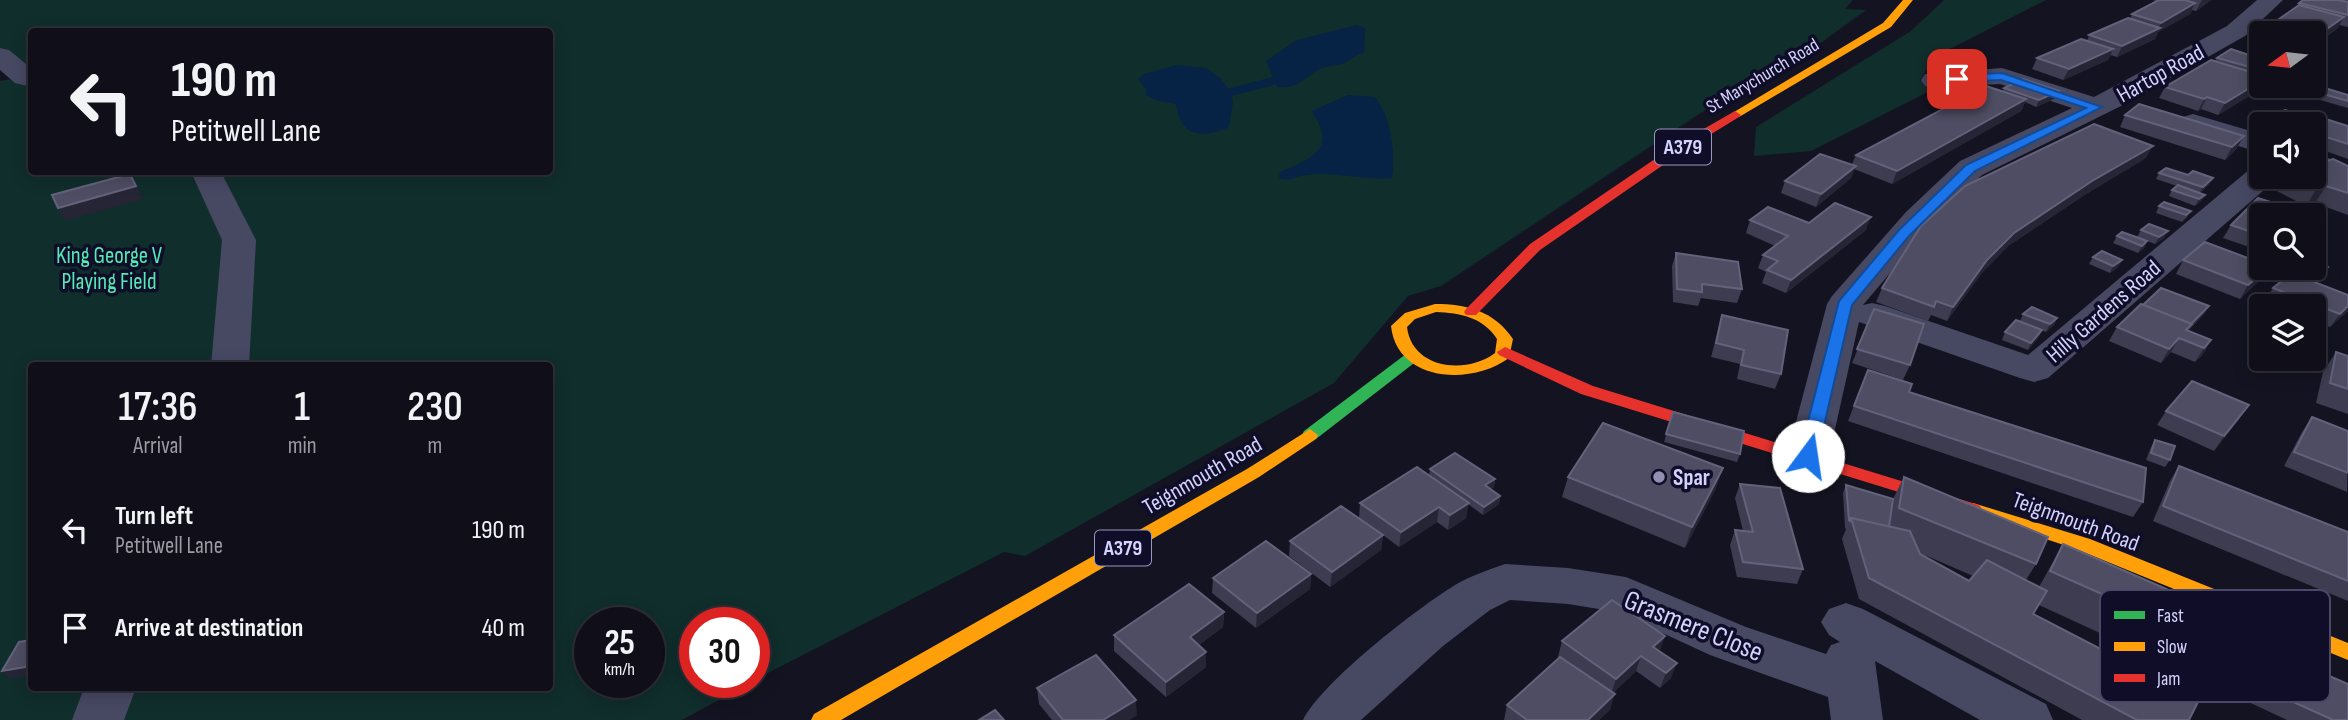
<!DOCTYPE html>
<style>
body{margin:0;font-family:"Sofia Sans Condensed",sans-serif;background:#1d1c26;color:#f1f3f6;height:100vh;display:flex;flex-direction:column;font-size:26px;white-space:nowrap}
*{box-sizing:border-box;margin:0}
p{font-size:23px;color:#9b9ca2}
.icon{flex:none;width:38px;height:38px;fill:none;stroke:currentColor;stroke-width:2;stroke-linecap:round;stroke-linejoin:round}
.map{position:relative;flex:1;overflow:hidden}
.details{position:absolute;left:28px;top:362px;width:525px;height:329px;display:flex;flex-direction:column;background:#0f0e19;border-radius:7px;box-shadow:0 4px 18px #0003,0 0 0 2px #2f2e38}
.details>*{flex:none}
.top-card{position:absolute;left:28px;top:28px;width:525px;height:147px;border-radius:7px;box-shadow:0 4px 18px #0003,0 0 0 2px #2f2e38;background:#0f0e19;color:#f1f3f6;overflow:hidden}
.needle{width:46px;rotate:255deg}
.controls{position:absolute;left:2249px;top:21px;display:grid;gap:14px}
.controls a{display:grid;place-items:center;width:77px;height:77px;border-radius:7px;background:#0f0e19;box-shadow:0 4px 18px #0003,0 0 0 2px #2f2e38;font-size:35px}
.speed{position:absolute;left:574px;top:607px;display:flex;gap:14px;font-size:35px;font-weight:700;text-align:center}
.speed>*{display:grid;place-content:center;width:91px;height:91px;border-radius:50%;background:#0f0e19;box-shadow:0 4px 18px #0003,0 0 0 2px #2f2e38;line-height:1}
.speed small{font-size:18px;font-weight:400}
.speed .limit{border:10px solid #d22;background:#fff;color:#111}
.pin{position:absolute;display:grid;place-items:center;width:60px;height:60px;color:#fff;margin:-30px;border-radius:14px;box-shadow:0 4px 10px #0006}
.me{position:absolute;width:77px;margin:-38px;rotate:14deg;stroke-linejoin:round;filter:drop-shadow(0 0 5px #0008)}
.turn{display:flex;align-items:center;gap:24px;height:147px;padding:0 28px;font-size:32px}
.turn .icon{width:91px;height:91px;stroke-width:2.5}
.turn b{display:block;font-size:49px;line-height:60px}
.eta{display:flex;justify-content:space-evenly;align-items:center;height:119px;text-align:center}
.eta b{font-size:42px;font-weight:600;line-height:49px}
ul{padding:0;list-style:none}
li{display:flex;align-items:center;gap:21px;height:98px;padding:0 28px}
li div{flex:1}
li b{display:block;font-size:26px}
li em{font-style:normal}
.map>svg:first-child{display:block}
.green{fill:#102e2c;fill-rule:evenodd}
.water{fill:#062244}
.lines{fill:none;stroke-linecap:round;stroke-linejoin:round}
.stream{stroke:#062244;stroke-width:8}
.street{fill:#474862;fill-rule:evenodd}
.fast{fill:#30b455;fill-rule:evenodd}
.slow{fill:#ff9f0a;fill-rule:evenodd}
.jam{fill:#e5322d;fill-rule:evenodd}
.wall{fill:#3d3c50;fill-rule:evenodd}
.shaded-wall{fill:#262535}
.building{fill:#4e4d63;stroke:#63627b;stroke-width:2}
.route{fill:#1a73e8;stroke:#114b97;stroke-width:2}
.poi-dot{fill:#9190b1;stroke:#0f0d27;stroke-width:2.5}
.labels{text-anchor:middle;stroke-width:7;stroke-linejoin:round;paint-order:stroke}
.far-street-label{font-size:19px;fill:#d4d3ff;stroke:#0f0d27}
.shield{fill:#0f0d27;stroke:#9998be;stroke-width:2}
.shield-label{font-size:21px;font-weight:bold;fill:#d4d3ff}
.street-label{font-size:23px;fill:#d4d3ff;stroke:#0f0d27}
.park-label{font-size:23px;fill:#53eab8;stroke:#0f0d27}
.poi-label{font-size:23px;font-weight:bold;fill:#d4d3ff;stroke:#0f0d27;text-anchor:start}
.near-street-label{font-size:28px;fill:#d4d3ff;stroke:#0f0d27}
.key{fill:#0f0d27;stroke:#4a4868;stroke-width:2}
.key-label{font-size:19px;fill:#d4d3ff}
</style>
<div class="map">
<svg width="2348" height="720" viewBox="0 0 2348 720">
<rect width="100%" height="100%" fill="#141321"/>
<g class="green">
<path d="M0 0H1853L1845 9 1866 10 1789 66 1717 102 1441 286 1408 296 1334 383 1025 556 1004 552 754 680V623H695V682L750 683 682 720H0V81L24 77 0 56ZM32 32H550V172H32ZM32 366H550V688H32ZM590 623H649V682H590Z"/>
<path d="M1944 0H2046L1936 56 1920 80 1934 89 1811 151 1754 156 1756 127 1911 31Z"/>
</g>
<g class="water">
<path d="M1357 25 1365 28 1364 53C1355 55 1352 59 1345 63 1338 66 1329 65 1322 68 1302 77 1302 89 1277 87L1266 61 1297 40Z"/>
<path d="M1177 65 1206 68 1220 78 1231 92 1233 101 1229 127C1202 139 1180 137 1176 104L1158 101 1146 95V89L1138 79 1144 74Z"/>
<path d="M1348 95 1375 97C1391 116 1396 154 1392 178 1363 181 1334 171 1306 175 1295 176 1291 182 1279 178L1280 172C1296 165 1328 155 1322 132 1320 125 1315 118 1312 111Z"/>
</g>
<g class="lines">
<path class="stream" d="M1231 92 1273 81"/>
<g class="street">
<path d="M2257 0H2283L2245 36 2123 105 1982 175 1930 226 1863 305 1872 303 1885 306 2028 355 2250 169 2261 167V177H2276L2272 183 2048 378 2034 382 2020 378 1859 322 1829 456 1823 466 1808 470 1793 466 1787 456 1827 304 1832 296 1906 212 1960 161 2072 108 2000 84 1935 88 1925 86 1921 80 1925 74 2002 68 2094 97 2227 26Z"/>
<path d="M0 48 9 50 32 69V87L15 83 0 70Z"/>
<path d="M2193 114 2261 134V153L2183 129 2179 123 2183 117Z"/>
<path d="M2314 153 2348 165V185L2314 173Z"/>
<path d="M191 172H221L256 240 249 366H211L222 240Z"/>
<path d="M1505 564 1568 568 1626 577 1746 627 1826 654 1831 645 1840 642 1829 635 1821 622 1829 609 1846 603 1863 609 2046 704 2053 720H1980L1875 661 1883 720H1831L1828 697 1710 655 1617 612 1568 604 1510 600 1490 610 1443 646 1361 720H1303C1322 682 1416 609 1455 585 1470 576 1488 570 1505 564Z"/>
<path d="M84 688H136L124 720H72Z"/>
</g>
<path class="fast" d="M1412 352 1418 354 1420 357 1418 360 1316 439H1304L1302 435 1304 431 1406 354Z"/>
<g class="slow">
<path d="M1903 0H1913L1891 27 1739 117H1731L1729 115 1883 23Z"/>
<path d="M1435 304C1467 304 1494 311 1513 339L1509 358C1471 386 1397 382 1391 326L1405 313ZM1436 312C1460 313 1483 317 1497 339L1495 353C1466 375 1412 369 1407 327L1415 319Z"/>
<path d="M1310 429 1318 435 1316 439 1259 477 841 720H811L814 714 1247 469Z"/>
<path d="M1973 503 2090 539 2348 643V660L2076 549 1967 513 1964 509 1967 505Z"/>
</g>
<g class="jam">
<path d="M1735 111 1741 115 1739 117 1682 152 1540 250 1476 315H1466L1464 312 1466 309 1530 244 1674 146Z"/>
<path d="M1505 347 1593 386 1979 505 1982 509 1979 513 1973 515 1581 394 1499 355 1497 352Z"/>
</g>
</g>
<g class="wall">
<path d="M2152 0H2211L2196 11 2192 10 2190 14 2158 32 2155 39 2117 57 2110 55 2108 60 2063 80 2032 69 2037 58 2087 41 2089 35 2130 19 2132 14 2157 1Z"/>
<path d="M2303 0H2348V27L2339 25 2338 28 2314 46V33H2267L2272 24 2297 7Z"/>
<path d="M2261 45V86H2263L2261 89 2218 115 2201 109 2198 111 2159 98 2165 87 2215 61 2217 58 2251 55 2254 50Z"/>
<path d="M2004 88 2059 91 2056 98 2036 107 2025 102 2021 111 1892 184 1854 169 1851 178 1816 207 1781 193 1785 181 1852 164 1856 155 2002 91Z"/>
<path d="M2323 94 2348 95V108L2320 100Z"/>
<path d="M2125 115 2244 136 2237 148 2225 160 2120 127Z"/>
<path d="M2303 116 2348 126V159L2314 147V124H2268L2271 119Z"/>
<path d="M2146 158 2086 194 2008 246 1981 274 1947 321 1931 315 1928 321 1876 302 1882 288Z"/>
<path d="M2348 166V215L2315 203 2306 206 2275 190 2283 177H2314Z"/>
<path d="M2159 173 2209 184 2200 193 2205 195 2201 201 2195 206 2169 196 2172 190 2177 186 2156 179Z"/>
<path d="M2159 206 2191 211 2187 217 2182 222 2156 213Z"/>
<path d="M2261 215V251L2223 238 2231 225Z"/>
<path d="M1750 220 1809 223 1866 230 1786 293 1762 283 1766 272 1758 268 1763 255 1775 246 1746 233Z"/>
<path d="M2141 230 2164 238 2155 244 2147 241 2144 248 2138 253 2113 243 2117 236 2137 237Z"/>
<path d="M1676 253 1742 289 1737 303 1701 298 1698 306 1673 302 1672 266Z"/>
<path d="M2093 257 2122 260 2118 267 2110 273 2089 264Z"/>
<path d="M2183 260 2261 268H2268L2261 279 2240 299 2176 274Z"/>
<path d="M2314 261 2328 267 2324 274 2319 278 2293 268H2314Z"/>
<path d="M2273 288 2348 311 2330 327 2314 321V306H2277L2265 301Z"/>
<path d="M2209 306 2204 314 2188 331 2211 340 2203 354 2195 362 2171 352 2161 363 2109 341 2117 327Z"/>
<path d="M1874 309 1910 365 1903 380 1852 363Z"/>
<path d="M2023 314 2057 318 2054 325 2046 332 2020 321Z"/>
<path d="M1722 315 1781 374 1775 389 1737 379 1740 364 1711 357Z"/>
<path d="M2042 330 2038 338 2028 350 2002 340 2005 332Z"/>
<path d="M2336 352 2348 356V414L2316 403 2323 372Z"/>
<path d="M1868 370 1909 392 2143 502 2133 517 1848 421Z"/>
<path d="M2166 411 2239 419 2214 451 2157 425Z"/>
<path d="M1673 412 1740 454 1737 462 1664 442Z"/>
<path d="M2312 417 2348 431 2347 492 2284 466 2302 432Z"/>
<path d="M2155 440 2170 460 2165 467 2146 460 2151 447Z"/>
<path d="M2179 466 2348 532V601L2153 521 2170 481Z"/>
<path d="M1430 469 1495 479 1494 487 1490 489 1500 496 1499 504 1483 515 1468 504 1466 518 1448 530 1437 522 1399 547 1383 535 1381 550 1330 587 1289 556 1290 541 1372 527 1359 518 1360 503 1429 476Z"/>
<path d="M1568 477 1716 488 1685 548 1562 497Z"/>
<path d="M1904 477 2036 564 2026 580 2039 587 2063 544 2255 660 2265 648 2348 720H2287L2242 699 2253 664 2230 693 2039 605 2033 614 2189 720H2082L1859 599 1842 539 1846 529 1845 528 1843 493 1846 485 1893 499ZM1920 553 1973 576 1969 581Z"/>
<path d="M1740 484 1803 569 1797 584 1737 577 1730 545 1735 530 1743 531 1735 498Z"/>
<path d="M1311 574 1310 589 1256 628 1212 593 1213 578Z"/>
<path d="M1224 612 1223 627 1199 645 1206 652V667L1166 697 1114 651V635Z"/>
<path d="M1562 641 1660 651 1671 678 1660 688 1636 671 1613 693 1610 710 1599 720H1504L1507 705 1560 658 1558 657Z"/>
<path d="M1037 688 1137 715 1129 720H1052L1039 704Z"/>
</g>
<g class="shaded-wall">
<path d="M2202 0H2211L2196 11Z"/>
<path d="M2195 3 2190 14 2158 32 2155 39 2117 57 2122 46 2158 29 2161 23Z"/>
<path d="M2344 17 2338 28 2314 46V43L2317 36Z"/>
<path d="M2113 49 2108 60 2063 80 2069 69Z"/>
<path d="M2261 81V86H2263L2261 89 2218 115 2225 103Z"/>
<path d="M2059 91 2056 98 2036 107 2039 100Z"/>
<path d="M2207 97 2201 109 2198 111 2204 99Z"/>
<path d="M2026 99 2021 111 1892 184 1897 171Z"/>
<path d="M2244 136 2237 148 2225 160 2232 147Z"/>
<path d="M2153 146 2146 158 2086 194 2008 246 1981 274 1947 321 1953 307 1987 260 2014 233 2092 181Z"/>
<path d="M1856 166 1851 178 1816 207 1821 194Z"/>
<path d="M130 174 143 199 65 221 58 208Z"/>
<path d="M2213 178 2209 184 2199 194 2203 187Z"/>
<path d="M2326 186 2315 203 2306 206 2317 188Z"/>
<path d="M2205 195 2201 201 2195 206 2199 199Z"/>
<path d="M1871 217 1866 230 1786 293 1791 280Z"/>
<path d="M2168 231 2164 238 2155 244 2159 237Z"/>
<path d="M2147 241 2144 248 2138 253 2142 246Z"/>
<path d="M2122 260 2118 267 2110 273 2113 266Z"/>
<path d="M2268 268 2261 279 2240 299 2248 285Z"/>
<path d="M2209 306 2204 314 2190 328 2184 338 2181 339 2189 325Z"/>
<path d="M2348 306V311L2330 327 2340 314Z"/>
<path d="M2057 318 2054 325 2046 332 2050 324Z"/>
<path d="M2042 330 2038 338 2028 350 2031 343Z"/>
<path d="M2179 338 2171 352 2161 363 2169 349Z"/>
<path d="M2211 340 2203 354 2195 362 2204 348Z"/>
<path d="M2249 405 2239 419 2214 451 2224 436Z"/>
<path d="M1723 468 1716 488 1685 548 1692 527Z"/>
<path d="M1495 479 1494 487 1483 493 1485 485Z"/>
<path d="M1500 496 1499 504 1483 515 1484 507Z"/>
<path d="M1469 503 1466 518 1448 530 1450 515Z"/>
<path d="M1439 507 1437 522 1399 547 1401 532Z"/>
<path d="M1383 535 1381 550 1330 587 1332 572Z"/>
<path d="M1311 574 1310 589 1256 628 1257 613Z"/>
<path d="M1224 612 1223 627 1189 652 1190 637Z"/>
<path d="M1665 636 1660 651 1648 662 1653 647Z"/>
<path d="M1206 652V667L1166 697V682Z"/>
<path d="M1641 656 1636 671 1611 695 1616 679Z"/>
<path d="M1677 663 1671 678 1660 688 1666 673Z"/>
<path d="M32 666V675L9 679 2 671Z"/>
<path d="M1615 694 1610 710 1599 720H1588Z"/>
<path d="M1136 700 1137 715 1129 720H1103Z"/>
</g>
<g class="building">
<path d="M2159 0H2185L2195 3 2161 23 2132 14Z"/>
<path d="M2303 0H2338L2348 2V15L2299 3Z"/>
<path d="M2299 5 2344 17 2317 36 2314 35V33H2306L2272 24Z"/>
<path d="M2128 18 2160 28 2122 46 2089 35Z"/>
<path d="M2081 39 2113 49 2069 69 2037 58Z"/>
<path d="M2261 45V52L2254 50Z"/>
<path d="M2231 49 2261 59V67L2256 66 2253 68 2217 58Z"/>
<path d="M2211 60 2261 75V81L2225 103 2207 97 2204 99 2165 87Z"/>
<path d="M2023 79 2059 91 2039 100 2004 88Z"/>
<path d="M1986 86 2026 99 1897 171 1856 155Z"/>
<path d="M2328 89 2348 95V101L2323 94Z"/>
<path d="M2139 104 2244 136 2232 147 2125 115Z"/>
<path d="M2285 110 2303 116 2307 113 2348 126V144L2314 133V124H2287L2271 119Z"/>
<path d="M2094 124 2153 146 2092 181 2014 233 1987 260 1953 307 1936 301 1934 307 1882 288 1921 226 1965 186Z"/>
<path d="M1820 154 1856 166 1821 194 1785 181Z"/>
<path d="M2333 159 2348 166V193L2326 186 2317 188 2294 177H2314V165Z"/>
<path d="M2166 168 2188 175 2193 171 2213 178 2203 187 2159 173Z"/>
<path d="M130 174 136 186 58 208 52 195Z"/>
<path d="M2178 185 2205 195 2199 199 2172 190Z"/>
<path d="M2258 198 2311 215H2261V235L2231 225Z"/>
<path d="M2164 202 2191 211 2186 215 2159 206Z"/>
<path d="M1835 203 1871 217 1791 280 1767 270 1778 261 1763 255 1788 236 1750 220 1768 207 1809 223Z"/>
<path d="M2149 224 2168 231 2159 237 2141 230Z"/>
<path d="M2122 232 2147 241 2142 246 2117 236Z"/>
<path d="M2205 242 2261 263V268H2268L2248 285 2183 260Z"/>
<path d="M2102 251 2122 260 2113 266 2093 257Z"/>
<path d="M1676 253 1738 262 1742 289 1702 284V292L1677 289Z"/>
<path d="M2314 261 2328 267 2324 271 2314 267Z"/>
<path d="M2291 273 2348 295V306L2340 314 2273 288Z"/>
<path d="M2161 288 2209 306 2191 324 2143 305Z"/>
<path d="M2141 304 2192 324 2186 330 2211 340 2204 348 2179 338 2169 349 2117 327Z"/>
<path d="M2032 307 2057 318 2050 324 2023 314Z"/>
<path d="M1874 309 1924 324 1910 365 1857 349Z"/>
<path d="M1722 315 1788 330 1781 374 1741 365 1744 350 1716 343Z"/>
<path d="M2016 320 2042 330 2031 343 2005 332Z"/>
<path d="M2336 352 2348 356V389L2330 383Z"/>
<path d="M1868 370 1912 384 1909 392 2146 468 2143 502 1854 406Z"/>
<path d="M2192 381 2249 405 2224 436 2166 411Z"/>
<path d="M1673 412 1744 431 1740 454 1666 434Z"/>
<path d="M2312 417 2348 431V473L2294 452Z"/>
<path d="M1603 423 1723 468 1692 527 1568 477Z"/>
<path d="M2155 440 2175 446 2170 460 2151 453Z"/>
<path d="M1455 453 1495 479 1485 485 1500 496 1484 507 1430 469Z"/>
<path d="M2179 466 2348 532V581L2163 506Z"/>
<path d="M1417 467 1469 503 1450 515 1439 507 1401 532 1360 503Z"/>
<path d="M1904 477 2048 537 2036 564 1899 508Z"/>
<path d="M1740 484 1780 488 1803 569 1743 562 1735 530 1753 532Z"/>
<path d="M1846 485 1893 499 1889 527 1851 518 1850 521 1849 520Z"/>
<path d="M1341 506 1383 535 1332 572 1290 541Z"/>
<path d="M1851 518 1910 531 1920 554 1969 581 1987 560 2047 591 2033 614 2199 700 2189 720H2137L1869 578Z"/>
<path d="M1266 541 1311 574 1257 613 1213 578Z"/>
<path d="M2063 544 2263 631 2255 662 2050 571Z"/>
<path d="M1189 584 1224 612 1190 637 1206 652 1166 682 1114 635Z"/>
<path d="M1612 600 1665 636 1653 647 1677 663 1666 673 1641 656 1616 679 1562 641Z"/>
<path d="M32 640V666L2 671 19 642Z"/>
<path d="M2265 648 2348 684V720H2333L2254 684Z"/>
<path d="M1096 655 1136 700 1103 720H1063L1037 688Z"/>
<path d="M1560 657 1615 694 1588 720H1527L1507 705Z"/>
<path d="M995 710 1004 720H979Z"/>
</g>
<path class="route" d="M2002 73 2102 107 1975 171 1909 236 1852 305 1817 456 1808 462 1802 460 1799 456 1839 301 1899 230 1966 165 2086 108 2001 80 1957 82 1952 79 1957 75Z"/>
<circle class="poi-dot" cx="1659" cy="477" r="7"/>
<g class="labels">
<g class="far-street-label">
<text transform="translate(1762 75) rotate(-31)" y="7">St Marychurch Road</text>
</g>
<g class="shield">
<rect x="1655" y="129.5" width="56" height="35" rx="5"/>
<rect x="1095" y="530.5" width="56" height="35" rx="5"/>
</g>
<g class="shield-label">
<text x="1683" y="154">A379</text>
<text x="1123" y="555">A379</text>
</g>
<g class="street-label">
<text transform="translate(2160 73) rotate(-29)" y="8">Hartop Road</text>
<text transform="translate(2103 311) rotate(-41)" y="8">Hilly Gardens Road</text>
<text transform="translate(1202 475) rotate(-30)" y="8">Teignmouth Road</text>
<text transform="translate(2076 521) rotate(20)" y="8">Teignmouth Road</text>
</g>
<g class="park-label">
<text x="109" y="263">King George V<tspan x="109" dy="26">Playing Field</tspan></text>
</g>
<g class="poi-label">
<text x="1673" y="485">Spar</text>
</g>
<g class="near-street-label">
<text transform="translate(1694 625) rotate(22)" y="10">Grasmere Close</text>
</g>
</g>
<rect x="2100" y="590" width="230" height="112" rx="10" class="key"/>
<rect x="2114" y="611" width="31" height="8" fill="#30b455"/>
<rect x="2114" y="642" width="31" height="9" fill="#ff9f0a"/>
<rect x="2114" y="674" width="31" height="8" fill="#e5322d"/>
<g class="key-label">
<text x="2157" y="622">Fast</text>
<text x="2157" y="653">Slow</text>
<text x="2157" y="685">Jam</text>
</g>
</svg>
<div class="controls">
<a><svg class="needle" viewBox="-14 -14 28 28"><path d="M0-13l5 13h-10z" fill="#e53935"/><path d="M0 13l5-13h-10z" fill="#9b9ca2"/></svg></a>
<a><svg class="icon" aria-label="sound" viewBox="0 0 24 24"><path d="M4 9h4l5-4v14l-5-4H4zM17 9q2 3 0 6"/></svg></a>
<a><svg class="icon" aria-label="search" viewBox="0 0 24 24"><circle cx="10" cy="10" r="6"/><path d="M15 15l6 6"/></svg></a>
<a><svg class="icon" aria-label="layers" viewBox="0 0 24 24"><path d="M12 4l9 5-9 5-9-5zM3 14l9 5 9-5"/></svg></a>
</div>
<div class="speed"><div>25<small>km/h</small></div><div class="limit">30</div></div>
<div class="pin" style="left:1957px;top:79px;background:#d93025"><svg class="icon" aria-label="arrive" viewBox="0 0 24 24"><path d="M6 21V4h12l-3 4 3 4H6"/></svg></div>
<svg class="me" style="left:1808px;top:456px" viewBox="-20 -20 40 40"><circle r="19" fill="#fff"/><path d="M0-13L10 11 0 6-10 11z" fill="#1a73e8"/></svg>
<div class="top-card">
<div class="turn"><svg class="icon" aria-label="left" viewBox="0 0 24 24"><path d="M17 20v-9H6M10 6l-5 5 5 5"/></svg><div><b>190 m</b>Petitwell Lane</div></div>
</div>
<section class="details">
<div class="eta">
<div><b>17:36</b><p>Arrival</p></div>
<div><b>1</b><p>min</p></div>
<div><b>230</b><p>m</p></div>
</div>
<ul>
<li><svg class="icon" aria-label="left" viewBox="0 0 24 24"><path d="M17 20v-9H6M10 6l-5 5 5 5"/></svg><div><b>Turn left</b><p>Petitwell Lane</p></div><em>190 m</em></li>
<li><svg class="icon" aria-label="arrive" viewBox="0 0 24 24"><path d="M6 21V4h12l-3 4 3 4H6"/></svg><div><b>Arrive at destination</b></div><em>40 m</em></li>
</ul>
</section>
</div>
